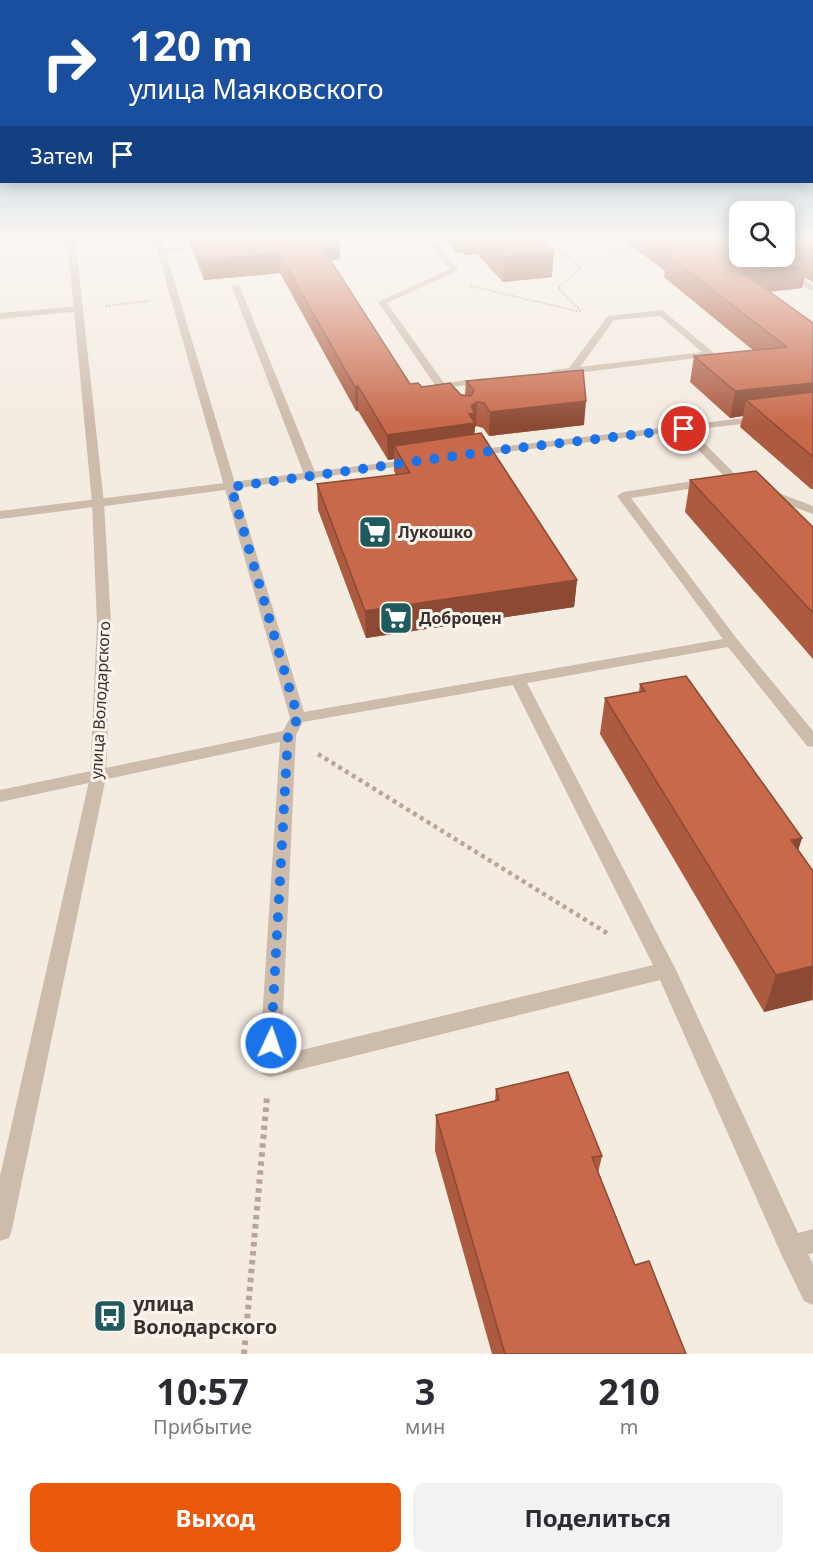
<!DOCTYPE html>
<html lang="ru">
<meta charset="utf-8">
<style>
body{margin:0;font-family:"Noto Sans",sans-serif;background:#f2f2f3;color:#2b2b33;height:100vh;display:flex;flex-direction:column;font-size:22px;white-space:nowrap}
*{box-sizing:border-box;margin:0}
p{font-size:20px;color:#7c7c81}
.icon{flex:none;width:33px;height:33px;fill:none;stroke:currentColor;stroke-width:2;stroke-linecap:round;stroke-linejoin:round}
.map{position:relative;height:1354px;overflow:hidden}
.details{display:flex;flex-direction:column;background:#fff;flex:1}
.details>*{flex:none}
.banner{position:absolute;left:0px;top:0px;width:813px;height:183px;box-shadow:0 3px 15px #0003;background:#1a4fa0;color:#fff;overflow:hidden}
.tools{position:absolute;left:729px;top:201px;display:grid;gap:12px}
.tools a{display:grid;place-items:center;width:66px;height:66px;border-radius:12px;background:#fff;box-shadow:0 3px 15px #0003;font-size:30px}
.pin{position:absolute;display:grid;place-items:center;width:51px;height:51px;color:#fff;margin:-26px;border:3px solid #fff;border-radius:50%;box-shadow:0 2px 6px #0007}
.me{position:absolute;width:66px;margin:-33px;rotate:3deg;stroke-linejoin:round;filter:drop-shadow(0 0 4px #0008)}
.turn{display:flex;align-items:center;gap:21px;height:126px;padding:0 30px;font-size:27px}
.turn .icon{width:78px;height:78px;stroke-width:2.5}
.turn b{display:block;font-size:42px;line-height:51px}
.then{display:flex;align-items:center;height:57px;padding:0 30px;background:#0003;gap:12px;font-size:22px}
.eta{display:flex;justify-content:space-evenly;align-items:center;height:102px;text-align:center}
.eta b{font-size:36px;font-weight:700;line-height:42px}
.action{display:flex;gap:12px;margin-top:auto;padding:12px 30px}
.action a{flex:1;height:69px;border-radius:12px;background:#ea580c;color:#fff;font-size:24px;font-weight:700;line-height:69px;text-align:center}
.action a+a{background:#f2f2f3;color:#2b2b33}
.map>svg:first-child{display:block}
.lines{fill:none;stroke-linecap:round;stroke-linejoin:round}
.path-far2{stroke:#b9a596;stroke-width:2;stroke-dasharray:1.5 1.5;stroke-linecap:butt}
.path-far1{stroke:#b9a596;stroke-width:4.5;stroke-dasharray:4 4;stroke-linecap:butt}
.path{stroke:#b9a596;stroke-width:6;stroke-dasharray:4.5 4.5;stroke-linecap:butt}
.service{fill:#cdbbac;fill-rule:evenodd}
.pedestrian{fill:#cdbbac;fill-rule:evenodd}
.minor{fill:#cdbbac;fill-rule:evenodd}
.tertiary{fill:#cdbbac;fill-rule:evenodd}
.wall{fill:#ac5a40}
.shaded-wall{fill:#8c4a34}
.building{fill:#c8694b;stroke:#8c4a34;stroke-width:1.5}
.route{stroke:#1a73e8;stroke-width:10;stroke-dasharray:0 18}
.labels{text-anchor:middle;stroke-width:6;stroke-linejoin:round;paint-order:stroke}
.poi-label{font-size:16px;font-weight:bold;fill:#3b302b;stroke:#fbf5ee;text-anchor:start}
.street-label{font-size:16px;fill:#3b302b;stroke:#fbf5ee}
.near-poi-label{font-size:20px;font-weight:bold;fill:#3b302b;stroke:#fbf5ee;text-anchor:start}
</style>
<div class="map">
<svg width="813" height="1354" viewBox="0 0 813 1354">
<rect width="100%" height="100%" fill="#f4ebe1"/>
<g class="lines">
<g class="path-far2">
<path d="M536 239 641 252"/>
<path d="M542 243 556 248 581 268 558 288 581 311"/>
<path d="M471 286 581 312"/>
<path d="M106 306 149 301"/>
</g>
<path class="path-far1" d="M318 754 610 935"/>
<path class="path" d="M244 1354 267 1097"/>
<g class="service">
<path d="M153 236H161L165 249 183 247 187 249 166 254 304 712 723 639 617 496 623 492 724 476 680 431 679 429 684 426 688 427 739 478 733 482 631 498 737 639 813 731V747L807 746 728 647 527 683 676 970 798 1233 813 1229V1253L808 1254 813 1264V1305L804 1301 782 1256 660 980 270 1077 262 1074 259 1067 280 742 0 802V790L283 731 290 718ZM513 685 653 965 281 1055 296 735 303 722Z"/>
<path d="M421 236H429L459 270 387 303 444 383 485 378 489 379V383L437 388 378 302 450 269Z"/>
<path d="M751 256H762L813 285V292Z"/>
<path d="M233 285 240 287 317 477 315 479 311 481 305 477 232 287Z"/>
<path d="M79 306 83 309 82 311 0 319V313Z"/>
<path d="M662 310 713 352V356L553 376 548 373 553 370 569 368 608 316ZM660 316 702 352 580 367 614 320Z"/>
<path d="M768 489 813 506V514L764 496V490Z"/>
</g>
<path class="pedestrian" d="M98 499 104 503 102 506 0 519V511Z"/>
<g class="minor">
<path d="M762 416 766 417V421L473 456 467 453 473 450Z"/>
<path d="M414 459 420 462 418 464 98 507 92 503 98 499Z"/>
</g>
<path class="tertiary" d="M67 236H75L104 503 111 623 106 777 12 1229 9 1238 0 1241V1176L90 777 97 623 92 503Z"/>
</g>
<g class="wall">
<path d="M187 236H337L340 259 331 260 410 384 465 395 466 381 584 425 489 436 483 428 476 426 475 427 474 434 577 580 574 607 366 638 318 510 317 484 396 475 394 471V459L388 460 358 411H356L280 273 204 280Z"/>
<path d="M441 236H536L552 277 503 282 477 254 465 255 461 252H456Z"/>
<path d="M621 236H740L784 256V236L813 240V282L805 278 802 288 770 292 813 323V489H811L740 427 743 416 730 418 690 382 694 356 754 351 664 277 665 271 621 238Z"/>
<path d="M690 480 813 527V659L685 512Z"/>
<path d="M640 684 802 838 798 850 813 871V1001L812 1000 764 1012 600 734 605 698 639 692Z"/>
<path d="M496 1089 602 1156 598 1173 635 1265 686 1354H492L435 1151 436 1115 495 1101Z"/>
</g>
<g class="shaded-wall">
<path d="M457 236H462L461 252H456Z"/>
<path d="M465 236H477V254L465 255Z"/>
<path d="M339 239 340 259 319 261 318 241Z"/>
<path d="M554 251 552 277 503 282 505 256Z"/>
<path d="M279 253 280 273 204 280 201 260Z"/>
<path d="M807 265 802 288 737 295 742 272Z"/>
<path d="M813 383V408L746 400 743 416 730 418 735 391Z"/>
<path d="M358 386V411H356L355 387Z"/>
<path d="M586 401 584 425 489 436 490 412Z"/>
<path d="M477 402 476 426 475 427 473 448 394 446V459L388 460 387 435 469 414 471 406Z"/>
<path d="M577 580 574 607 366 638 365 611Z"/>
<path d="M802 838 790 875 791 840Z"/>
<path d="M813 966 812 1000 764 1012 776 975Z"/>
</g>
<g class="building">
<path d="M192 236H337L339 239 318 241 410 384 418 383 422 387 450 383 461 395 471 396 474 390 466 381 583 370 586 401 490 412 484 403 477 402 471 406 475 413 469 414 475 423 387 435 358 386 355 387 279 253 201 260Z"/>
<path d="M484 236H536L554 251 505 256Z"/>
<path d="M650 236H740V256H784V253L807 265 742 272 813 323V383L735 391 694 356 787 347 667 255 670 250Z"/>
<path d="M784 236H806L813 240V257L784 241Z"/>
<path d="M813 392V457L746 400Z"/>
<path d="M481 433 577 580 365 611 317 484 410 473 394 446Z"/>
<path d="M756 471 813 527V613L690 480Z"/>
<path d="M686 676 802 838 791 840 813 871V966L776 975 605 698 645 691 640 684Z"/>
<path d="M568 1072 602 1156 592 1157 635 1265 649 1261 686 1354H505L436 1115 499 1100 496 1089Z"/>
</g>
<linearGradient id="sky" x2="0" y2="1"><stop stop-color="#7eb2d2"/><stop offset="0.56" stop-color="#faf6f2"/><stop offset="1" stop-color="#faf6f2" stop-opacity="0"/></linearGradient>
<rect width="813" height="425" fill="url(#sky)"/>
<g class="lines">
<path class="route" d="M271 1043 288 735 298 718 231 487 491 451 684 429"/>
</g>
<defs>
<g id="supermarket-square" transform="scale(1.725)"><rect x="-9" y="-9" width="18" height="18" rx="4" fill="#1f5a5e" stroke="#fbf5ee"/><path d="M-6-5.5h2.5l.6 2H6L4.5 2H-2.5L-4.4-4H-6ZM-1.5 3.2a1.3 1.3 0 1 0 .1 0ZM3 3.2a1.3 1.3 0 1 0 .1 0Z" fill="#fff"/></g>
<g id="bus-square" transform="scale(1.725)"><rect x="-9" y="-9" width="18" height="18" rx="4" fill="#1f5a5e" stroke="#fbf5ee"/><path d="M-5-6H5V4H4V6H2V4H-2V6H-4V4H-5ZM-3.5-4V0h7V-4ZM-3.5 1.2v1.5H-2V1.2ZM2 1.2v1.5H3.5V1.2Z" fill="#fff"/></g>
</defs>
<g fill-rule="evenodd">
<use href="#supermarket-square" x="375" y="532"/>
<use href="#supermarket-square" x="396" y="618"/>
<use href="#bus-square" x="110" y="1316"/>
</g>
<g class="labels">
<g class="poi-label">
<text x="398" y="538">Лукошко</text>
<text x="419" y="624">Доброцен</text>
</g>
<g class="street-label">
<text transform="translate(100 700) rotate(-87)" y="6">улица Володарского</text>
</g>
<g class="near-poi-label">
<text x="133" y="1311">улица<tspan x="133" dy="23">Володарского</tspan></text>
</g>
</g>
</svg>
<div class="tools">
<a><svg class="icon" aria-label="search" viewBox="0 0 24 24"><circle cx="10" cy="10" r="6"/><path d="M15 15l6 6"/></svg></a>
</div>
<div class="pin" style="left:684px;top:429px;background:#d93025"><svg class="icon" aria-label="arrive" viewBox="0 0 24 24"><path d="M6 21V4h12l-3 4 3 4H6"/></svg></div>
<svg class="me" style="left:271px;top:1043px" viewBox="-20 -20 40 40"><circle r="17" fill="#1a73e8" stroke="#fff" stroke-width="3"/><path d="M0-11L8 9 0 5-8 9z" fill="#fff"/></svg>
<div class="banner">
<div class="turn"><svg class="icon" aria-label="right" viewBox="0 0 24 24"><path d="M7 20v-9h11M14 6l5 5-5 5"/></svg><div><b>120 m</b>улица Маяковского</div></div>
<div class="then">Затем<svg class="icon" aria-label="arrive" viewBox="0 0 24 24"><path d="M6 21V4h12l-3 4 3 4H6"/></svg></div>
</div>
</div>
<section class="details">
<div class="eta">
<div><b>10:57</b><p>Прибытие</p></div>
<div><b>3</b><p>мин</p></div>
<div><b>210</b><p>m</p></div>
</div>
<div class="action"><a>Выход</a><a>Поделиться</a></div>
</section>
